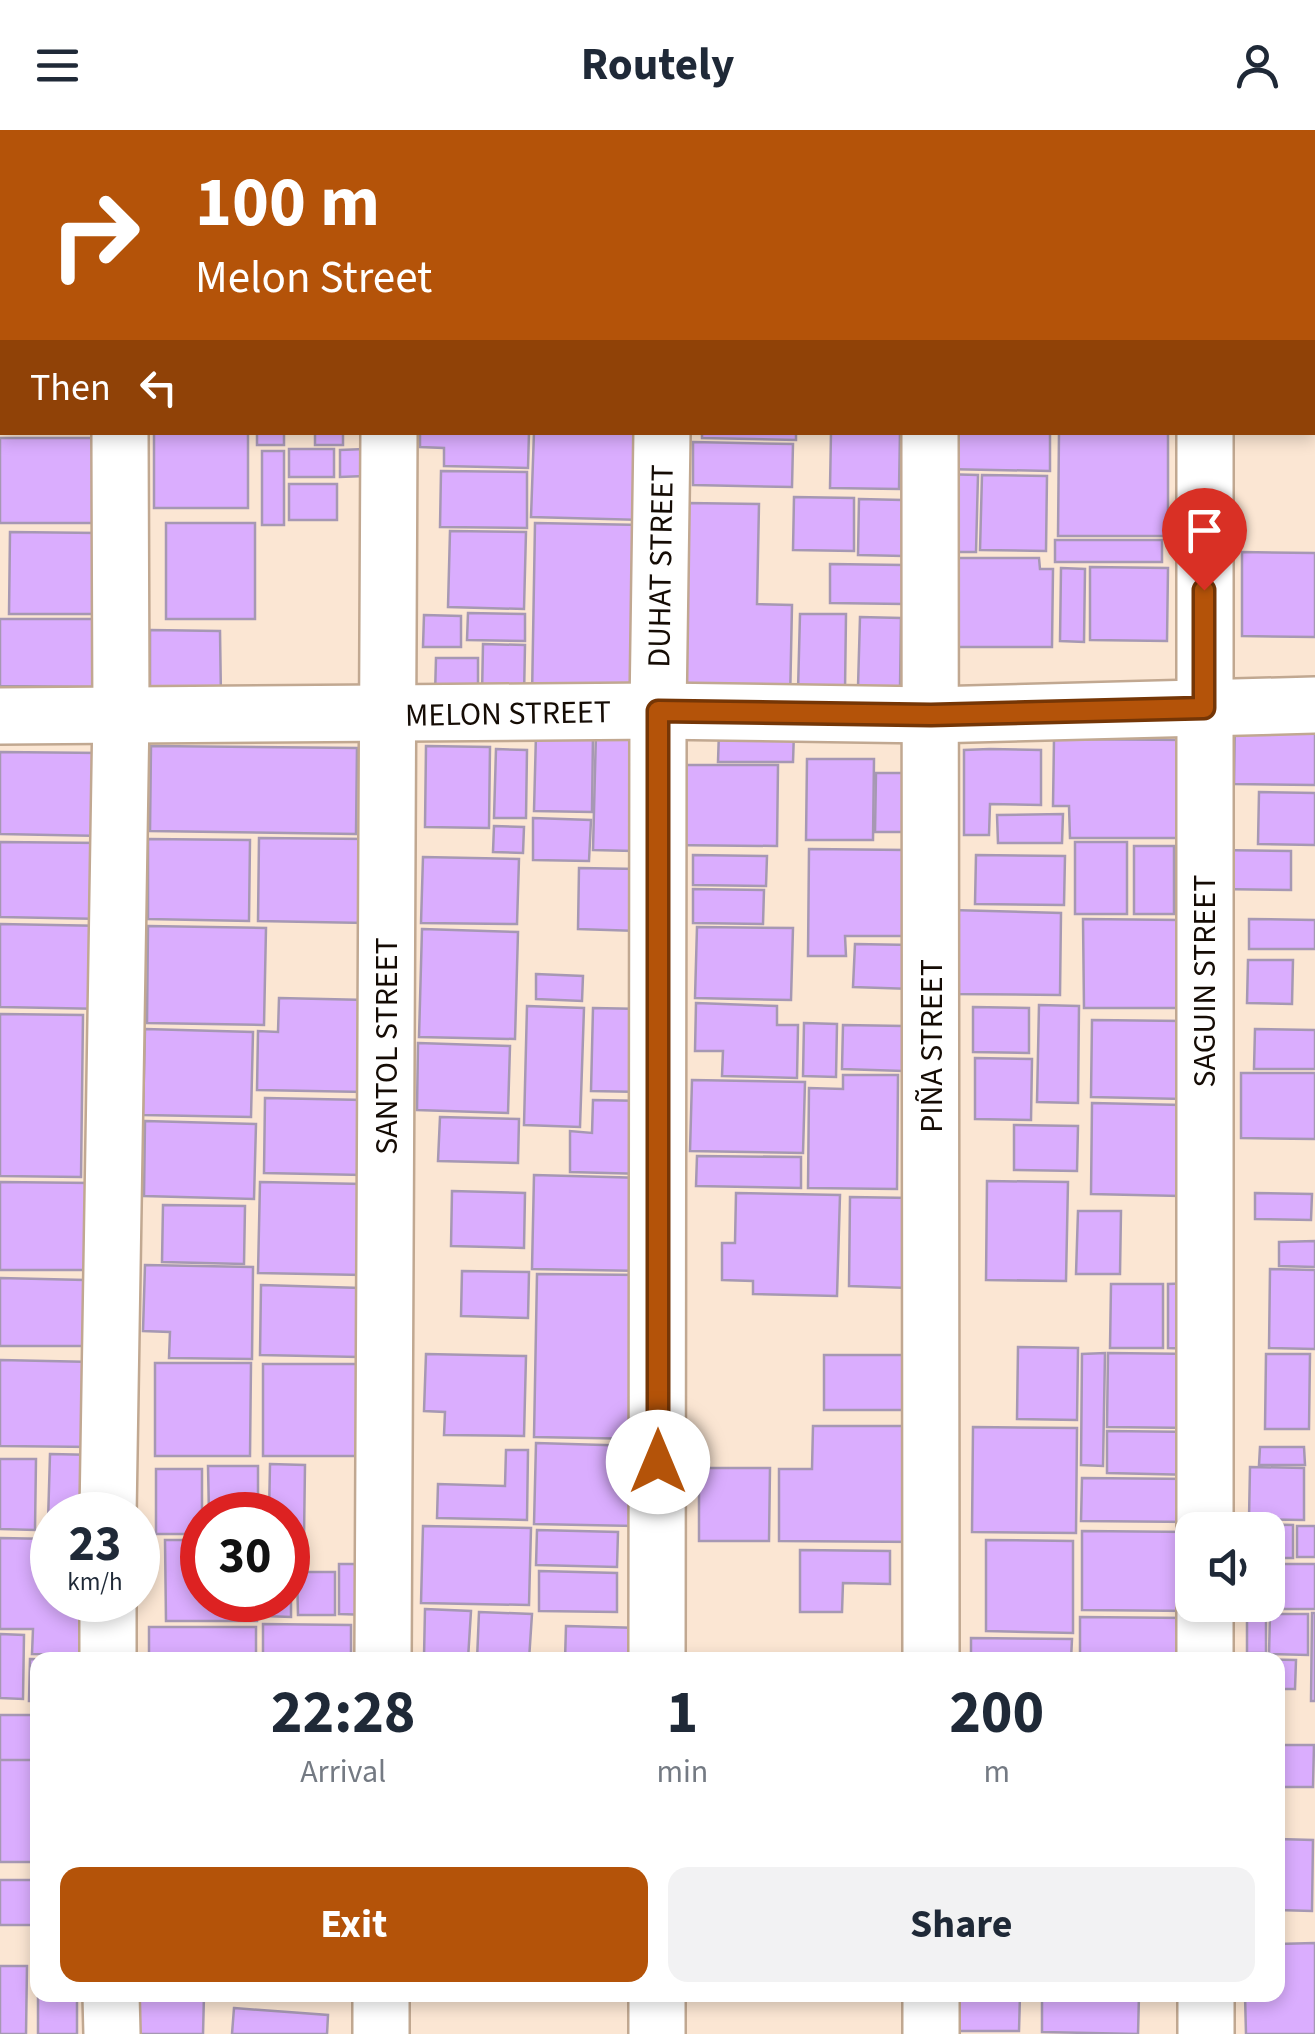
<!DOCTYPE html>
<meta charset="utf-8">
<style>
body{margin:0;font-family:"Source Sans 3",sans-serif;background:#f2f2f3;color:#1f2937;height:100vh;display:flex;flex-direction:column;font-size:38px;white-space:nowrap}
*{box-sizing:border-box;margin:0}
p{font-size:32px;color:#747a83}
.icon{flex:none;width:55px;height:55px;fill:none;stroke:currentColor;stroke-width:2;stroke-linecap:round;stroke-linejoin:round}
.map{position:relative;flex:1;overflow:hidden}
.panel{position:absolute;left:30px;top:1522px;width:1255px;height:350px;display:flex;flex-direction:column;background:#fff;border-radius:20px;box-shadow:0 5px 15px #0003}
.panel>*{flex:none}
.banner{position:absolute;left:0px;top:0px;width:1315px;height:305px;box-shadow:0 5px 15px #0003;background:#b45309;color:#fff;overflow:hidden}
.fabs{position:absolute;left:1175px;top:1382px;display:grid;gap:20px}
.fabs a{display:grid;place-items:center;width:110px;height:110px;border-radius:20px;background:#fff;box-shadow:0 5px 15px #0003;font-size:50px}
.speed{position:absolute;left:30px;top:1362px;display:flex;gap:20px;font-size:50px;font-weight:700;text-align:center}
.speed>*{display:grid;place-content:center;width:130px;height:130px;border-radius:50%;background:#fff;box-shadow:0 5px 15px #0003;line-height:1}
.speed small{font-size:25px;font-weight:400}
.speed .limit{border:15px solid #d22;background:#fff;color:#111}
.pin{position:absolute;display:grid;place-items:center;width:85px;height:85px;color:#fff;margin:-102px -42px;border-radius:50% 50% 50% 0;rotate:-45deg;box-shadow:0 0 10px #0007}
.pin .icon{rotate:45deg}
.me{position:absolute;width:110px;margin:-55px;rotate:0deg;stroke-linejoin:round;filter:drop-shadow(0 0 8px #0008)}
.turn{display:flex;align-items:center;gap:35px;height:210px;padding:0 30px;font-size:45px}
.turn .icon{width:130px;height:130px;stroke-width:2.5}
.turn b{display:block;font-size:70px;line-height:85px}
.then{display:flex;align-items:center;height:95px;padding:0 30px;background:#0003;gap:20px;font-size:38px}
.eta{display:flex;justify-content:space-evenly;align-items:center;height:170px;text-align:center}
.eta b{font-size:60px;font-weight:700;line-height:70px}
.button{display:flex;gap:20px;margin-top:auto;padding:20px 30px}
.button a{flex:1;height:115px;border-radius:20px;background:#b45309;color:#fff;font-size:40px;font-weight:700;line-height:115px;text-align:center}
.button a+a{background:#f2f2f3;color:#1f2937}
header{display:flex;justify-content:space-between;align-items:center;height:130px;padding:0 30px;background:#fff;font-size:45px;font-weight:700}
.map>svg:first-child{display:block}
.building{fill:#daadfe;stroke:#a698b3;stroke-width:2.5}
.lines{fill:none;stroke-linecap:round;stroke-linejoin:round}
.minor-casing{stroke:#c1a891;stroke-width:60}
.minor{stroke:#fff;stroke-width:55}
.route-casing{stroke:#753606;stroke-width:25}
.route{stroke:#b45309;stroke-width:18}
.labels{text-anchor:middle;stroke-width:8;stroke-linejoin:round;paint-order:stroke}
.street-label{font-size:32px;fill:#150c05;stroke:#fff}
</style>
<header><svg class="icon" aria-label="menu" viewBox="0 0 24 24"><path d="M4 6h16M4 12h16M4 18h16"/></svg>Routely<svg class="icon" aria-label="person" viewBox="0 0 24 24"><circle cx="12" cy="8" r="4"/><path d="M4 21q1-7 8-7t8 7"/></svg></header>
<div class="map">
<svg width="1315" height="1904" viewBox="0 0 1315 1904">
<rect width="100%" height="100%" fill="#fbe6d3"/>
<g class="building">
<rect x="413" y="0" width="118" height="2"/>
<path d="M941 0H1056L941 2Z"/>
<path d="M1060 0H1169L1060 2Z"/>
<path d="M1219 0H1315V41L1312 2H1219Z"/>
<rect x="154" y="302" width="94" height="76"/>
<rect x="257" y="302" width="27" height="13"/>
<rect x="315" y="302" width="28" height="13"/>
<path d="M420 302H529L528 338 444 336V318L420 317Z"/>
<path d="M534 302 646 303 643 390 531 387Z"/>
<path d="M702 302H796V310L702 308Z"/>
<path d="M831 302H900L899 359 830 358Z"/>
<path d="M956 302H1050V341L944 339Z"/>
<path d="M1059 302H1168V406H1058Z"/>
<rect x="0" y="308" width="93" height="85"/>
<path d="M693 312 793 314 792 357 693 355Z"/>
<rect x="289" y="319" width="45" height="28"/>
<path d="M364 319 365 346 340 347V320Z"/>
<rect x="262" y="321" width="22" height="74"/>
<path d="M441 341 527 342V398L440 397Z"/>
<path d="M940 344 978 345 976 422H938Z"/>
<path d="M982 345 1047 346 1046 421 980 420Z"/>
<rect x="289" y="354" width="48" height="36"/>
<path d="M794 367 854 368V421L793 420Z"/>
<path d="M859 369 903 370V426L858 425Z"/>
<path d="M687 373 759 374 757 474 792 475 790 573 683 571Z"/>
<rect x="166" y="393" width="89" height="96"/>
<path d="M535 393 643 395 640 568 532 567Z"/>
<path d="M450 401 526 402 524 479 448 477Z"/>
<path d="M10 402 99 403V484H9Z"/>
<rect x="1055" y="410" width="107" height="22"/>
<path d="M1242 422 1315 423V507L1242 506Z"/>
<path d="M949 428H1039L1040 439H1053L1052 517H949Z"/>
<path d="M830 434 904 435V474L830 473Z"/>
<path d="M1090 437 1168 438 1167 511 1090 510Z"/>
<path d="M1061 438 1085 439 1084 512 1060 511Z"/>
<path d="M468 483 525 484V511L467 510Z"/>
<path d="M800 484H846L845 561H798Z"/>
<path d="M424 485 461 486V517H423Z"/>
<path d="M860 487 901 488 900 557H858Z"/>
<path d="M0 489H99V557L0 556Z"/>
<path d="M150 500 220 501 221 569H150Z"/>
<path d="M483 514 525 515 524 566 482 565Z"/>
<path d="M436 528H478V566L435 565Z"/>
<path d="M1235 586 1315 588V655L1234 654Z"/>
<path d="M719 601 794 602 793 632H718Z"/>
<path d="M596 602 636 603 633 721 593 720Z"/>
<path d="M536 604 593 605 592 682 534 681Z"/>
<path d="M1054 609 1190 610 1189 708H1070L1069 676H1053Z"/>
<path d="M151 616 357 618 356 704 150 701Z"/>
<path d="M426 616 490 617 489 698 425 697Z"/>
<path d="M496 619 527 620 526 688H494Z"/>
<path d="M990 619 1041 620V675L990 674 989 705H964V620Z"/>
<path d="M0 622 103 623V706L0 704Z"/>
<path d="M807 629H874L873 710H806Z"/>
<path d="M668 635H778L777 716 667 715Z"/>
<path d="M876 643H914L913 702H875Z"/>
<path d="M1259 662 1315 663V715L1258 714Z"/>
<path d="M1063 684 1062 713H998L997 685Z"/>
<path d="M533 688 591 690 589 731 533 730Z"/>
<path d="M494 696 524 697 523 723 493 722Z"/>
<path d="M259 708 368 709 366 793 258 791Z"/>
<path d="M148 709 250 710 249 791 148 789Z"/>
<path d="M0 712 103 713V789L0 787Z"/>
<rect x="1075" y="712" width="52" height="72"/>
<rect x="1134" y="716" width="40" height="68"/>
<path d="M809 719 907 720V806H845L846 826H808Z"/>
<path d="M1217 720 1291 721V760L1217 759Z"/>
<path d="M693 725 767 726 766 756 693 755Z"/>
<path d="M976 725 1065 726 1064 775 975 774Z"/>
<path d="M423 727 519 729 517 794 421 793Z"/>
<path d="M579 738 639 739 638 801 578 799Z"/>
<path d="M693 759 764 760 763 794 693 793Z"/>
<path d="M951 780 1061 783 1060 865 950 864Z"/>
<path d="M1083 789 1182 790 1183 878H1084Z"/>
<path d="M1249 789 1315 790V819H1249Z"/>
<path d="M0 794 107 796 106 879 0 877Z"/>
<path d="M148 796 266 798 264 895 147 893Z"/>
<path d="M697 797 793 798 791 870 695 868Z"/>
<path d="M422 799 518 802 515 909 419 907Z"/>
<path d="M855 814 913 815 912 859 853 857Z"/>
<path d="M1248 830H1293L1292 874 1247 873Z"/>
<path d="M536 844 583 846 582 871 536 869Z"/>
<path d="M279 868 367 870 365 962 257 960 258 901 278 902Z"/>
<path d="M696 873 777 876V895H798L797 948 722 946 723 921H695Z"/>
<path d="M1039 875 1079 876 1078 973 1037 972Z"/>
<path d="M527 876 584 878 580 997 524 995Z"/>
<path d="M973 877 1029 878V923L973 922Z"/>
<path d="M593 878 644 879 642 962 591 961Z"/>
<path d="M0 884 83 885 81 1047 0 1046Z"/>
<path d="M1092 890 1184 891 1183 969 1091 967Z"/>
<path d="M804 893 837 894 836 947 803 946Z"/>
<path d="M843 895 904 896 903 941 842 939Z"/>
<path d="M145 899 253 902 251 987 143 985Z"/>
<path d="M1255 899 1315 900V939H1254Z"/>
<path d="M418 913 510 916 508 983 417 980Z"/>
<path d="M975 928 1032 929 1031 990 975 989Z"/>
<path d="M1241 943H1315V1009L1241 1008Z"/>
<path d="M843 945H898L897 1059 808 1058 809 958 843 959Z"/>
<path d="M692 950 805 952 803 1023 690 1021Z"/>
<path d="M265 968 364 970 363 1045 264 1043Z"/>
<path d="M593 970 647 971 645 1044 570 1042V1001L592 1003Z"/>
<path d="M1092 973 1182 975 1180 1066 1091 1064Z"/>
<path d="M440 987 519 989 518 1033 438 1031Z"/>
<path d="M145 991 256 994 254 1069 144 1066Z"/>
<path d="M1014 995 1078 996 1077 1041 1014 1040Z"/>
<path d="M697 1026 801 1027V1058L696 1056Z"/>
<path d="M534 1045 645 1048 644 1141 532 1139Z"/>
<path d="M987 1051 1068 1052 1066 1151 986 1150Z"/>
<path d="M0 1052 92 1053V1140H0Z"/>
<path d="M260 1052 364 1054 363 1145 258 1143Z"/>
<path d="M452 1061 525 1063 524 1118 451 1116Z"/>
<path d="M736 1063 840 1065 837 1166 753 1164V1151L722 1150V1113H735Z"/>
<path d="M1255 1063 1312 1064 1311 1090 1255 1089Z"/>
<path d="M850 1067 911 1068 909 1158 849 1156Z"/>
<path d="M163 1075 245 1076 244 1134 162 1132Z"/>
<path d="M1078 1081H1121L1120 1144H1076Z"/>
<path d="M1315 1111V1137L1279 1136V1112Z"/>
<path d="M145 1135 253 1137 252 1229 169 1228 170 1202 143 1201Z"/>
<path d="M1270 1139 1315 1140V1219L1269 1218Z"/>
<path d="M462 1141 529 1142 528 1188 461 1186Z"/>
<path d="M537 1144 644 1145 642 1309 534 1307Z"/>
<path d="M0 1148 85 1150V1216H0Z"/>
<path d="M1196 1153V1219L1168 1218V1154Z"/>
<path d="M1111 1154H1163V1218H1110Z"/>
<path d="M261 1155 361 1158 359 1227 260 1225Z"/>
<path d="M1018 1217 1078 1218 1077 1290 1017 1289Z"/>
<path d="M1105 1223 1103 1336 1081 1335 1082 1224Z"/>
<path d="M1108 1223 1196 1224 1195 1298 1107 1297Z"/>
<path d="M426 1224 526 1226 524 1306 444 1305 445 1282 424 1281Z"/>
<path d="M1266 1224H1310L1309 1299H1265Z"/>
<rect x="824" y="1225" width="82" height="55"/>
<path d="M0 1230 94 1232 93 1317 0 1316Z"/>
<path d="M155 1233H251L250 1326H155Z"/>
<rect x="263" y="1234" width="100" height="92"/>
<path d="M813 1296H921V1412L779 1411V1339H812Z"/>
<path d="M973 1297 1077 1298 1076 1403 972 1402Z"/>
<path d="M1107 1301 1196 1302 1195 1345 1107 1343Z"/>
<path d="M536 1313 637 1316 635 1396 534 1394Z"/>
<path d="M1260 1317H1304L1305 1335H1259Z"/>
<path d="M506 1320H528L527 1390 437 1388 438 1354 505 1356Z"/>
<path d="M50 1324 97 1325 96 1385H52V1392H48Z"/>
<path d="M0 1329H36L35 1400 0 1399Z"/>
<path d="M270 1334 305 1335 304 1407H288V1385H269Z"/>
<path d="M208 1336H258V1385H209Z"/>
<path d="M1250 1337 1304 1338V1390L1249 1389Z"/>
<path d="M699 1338H770L769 1411H699Z"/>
<rect x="156" y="1339" width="46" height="65"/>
<path d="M1082 1348 1193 1349V1392L1081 1391Z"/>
<path d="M1250 1394 1293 1395V1428H1268V1400H1250Z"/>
<path d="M423 1396 531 1398 529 1475 421 1473Z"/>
<rect x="1297" y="1396" width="18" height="31"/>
<path d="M537 1400 618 1402 617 1437 536 1435Z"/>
<path d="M1082 1401 1192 1402 1193 1481 1082 1480Z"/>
<path d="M0 1408 52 1409V1470H92L91 1525 32 1524 33 1499H0Z"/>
<path d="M165 1410H202V1470H257V1491H166Z"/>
<path d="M986 1410 1073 1411V1503L986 1501Z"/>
<path d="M800 1420 890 1421V1454L843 1453 842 1482H800Z"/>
<path d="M288 1432H291V1487L263 1486V1470H288Z"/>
<path d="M339 1434H370V1485L339 1484Z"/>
<path d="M1268 1434H1315V1479H1263V1475H1268Z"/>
<path d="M539 1441 617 1443V1482L539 1481Z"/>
<path d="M297 1442H335V1485H298Z"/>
<path d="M425 1479 471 1481 468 1529 424 1527Z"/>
<path d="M479 1482 532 1484 529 1530H477Z"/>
<path d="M1312 1483H1315V1571H1311Z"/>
<path d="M1266 1484V1523H1247V1485Z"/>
<path d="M1270 1484H1308V1525L1269 1524Z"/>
<path d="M1080 1487 1188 1488V1524H1080Z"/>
<path d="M263 1494 351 1495V1530H263Z"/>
<path d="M566 1496 641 1498 640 1530H565Z"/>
<rect x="149" y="1497" width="107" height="33"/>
<path d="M0 1504 24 1505 23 1569 0 1568Z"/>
<path d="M971 1508 1072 1509 1071 1530H971Z"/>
<path d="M30 1529 62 1530H38V1571H29Z"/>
<path d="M1249 1529 1296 1530 1295 1559H1278V1530Z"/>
<rect x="0" y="1585" width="38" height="65"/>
<path d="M1278 1615H1314L1313 1657H1278Z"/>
<rect x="0" y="1630" width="38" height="102"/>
<path d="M1278 1709 1313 1710 1312 1781 1278 1780Z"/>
<rect x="0" y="1750" width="38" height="45"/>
<path d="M1315 1813V1904H1246L1245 1865H1278V1814Z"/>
<path d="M0 1836H27L26 1904H0Z"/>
<rect x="38" y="1865" width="39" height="39"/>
<path d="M123 1865H204L203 1904H123Z"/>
<path d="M943 1865H1020L1019 1901H943Z"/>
<path d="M1042 1865H1139L1138 1904 1042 1902Z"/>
<path d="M234 1878 328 1885 327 1904H232Z"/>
</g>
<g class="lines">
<g class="minor-casing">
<g id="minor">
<path d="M120 0V2"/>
<path d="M928 0V2"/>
<path d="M390 2V0"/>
<path d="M667 2V0"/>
<path d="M1206 2V0"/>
<path d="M930 302 931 1530"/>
<path d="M1205 302V1400"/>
<path d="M0 586 658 581 931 585 1315 575"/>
<path d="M108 1385 121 583 120 302"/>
<path d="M108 1470V1530"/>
<path d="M1205 1475V1530"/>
<path d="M383 1530 389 302"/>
<path d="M657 1530 658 581 662 302"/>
<path d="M111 1865 112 1904"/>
<path d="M1206 1865V1904"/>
<path d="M381 1904V1865"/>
<path d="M657 1904V1865"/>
<path d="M931 1904V1865"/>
</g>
</g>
<use href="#minor" class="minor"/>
</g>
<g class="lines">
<g class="route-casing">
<path id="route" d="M658 1332V581L931 585 1204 578V460"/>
</g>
<use href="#route" class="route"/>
</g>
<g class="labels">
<g class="street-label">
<text transform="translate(660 436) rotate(-89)" y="11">DUHAT STREET</text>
<text transform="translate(508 583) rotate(-1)" y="11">MELON STREET</text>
<text transform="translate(1204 851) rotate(-90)" y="11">SAGUIN STREET</text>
<text transform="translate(386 916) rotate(-90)" y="11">SANTOL STREET</text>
<text transform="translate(931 916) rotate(-90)" y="11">PIÑA STREET</text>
</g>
</g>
</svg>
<div class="fabs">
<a><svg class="icon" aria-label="sound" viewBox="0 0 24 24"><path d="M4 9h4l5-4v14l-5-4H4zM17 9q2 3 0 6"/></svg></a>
</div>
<div class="speed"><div>23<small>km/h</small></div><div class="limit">30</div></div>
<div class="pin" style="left:1204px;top:460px;background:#d93025"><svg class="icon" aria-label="arrive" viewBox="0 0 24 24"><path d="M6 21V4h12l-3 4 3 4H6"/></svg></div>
<svg class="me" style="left:658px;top:1332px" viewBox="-20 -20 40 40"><circle r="19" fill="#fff"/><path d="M0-13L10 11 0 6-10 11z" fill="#b45309"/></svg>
<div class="banner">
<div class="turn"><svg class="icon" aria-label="right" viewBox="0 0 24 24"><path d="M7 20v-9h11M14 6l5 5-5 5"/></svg><div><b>100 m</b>Melon Street</div></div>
<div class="then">Then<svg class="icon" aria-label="left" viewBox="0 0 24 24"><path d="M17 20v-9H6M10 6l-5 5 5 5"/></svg></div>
</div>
<section class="panel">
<div class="eta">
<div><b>22:28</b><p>Arrival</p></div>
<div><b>1</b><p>min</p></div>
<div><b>200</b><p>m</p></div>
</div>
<div class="button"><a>Exit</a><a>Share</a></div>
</section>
</div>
